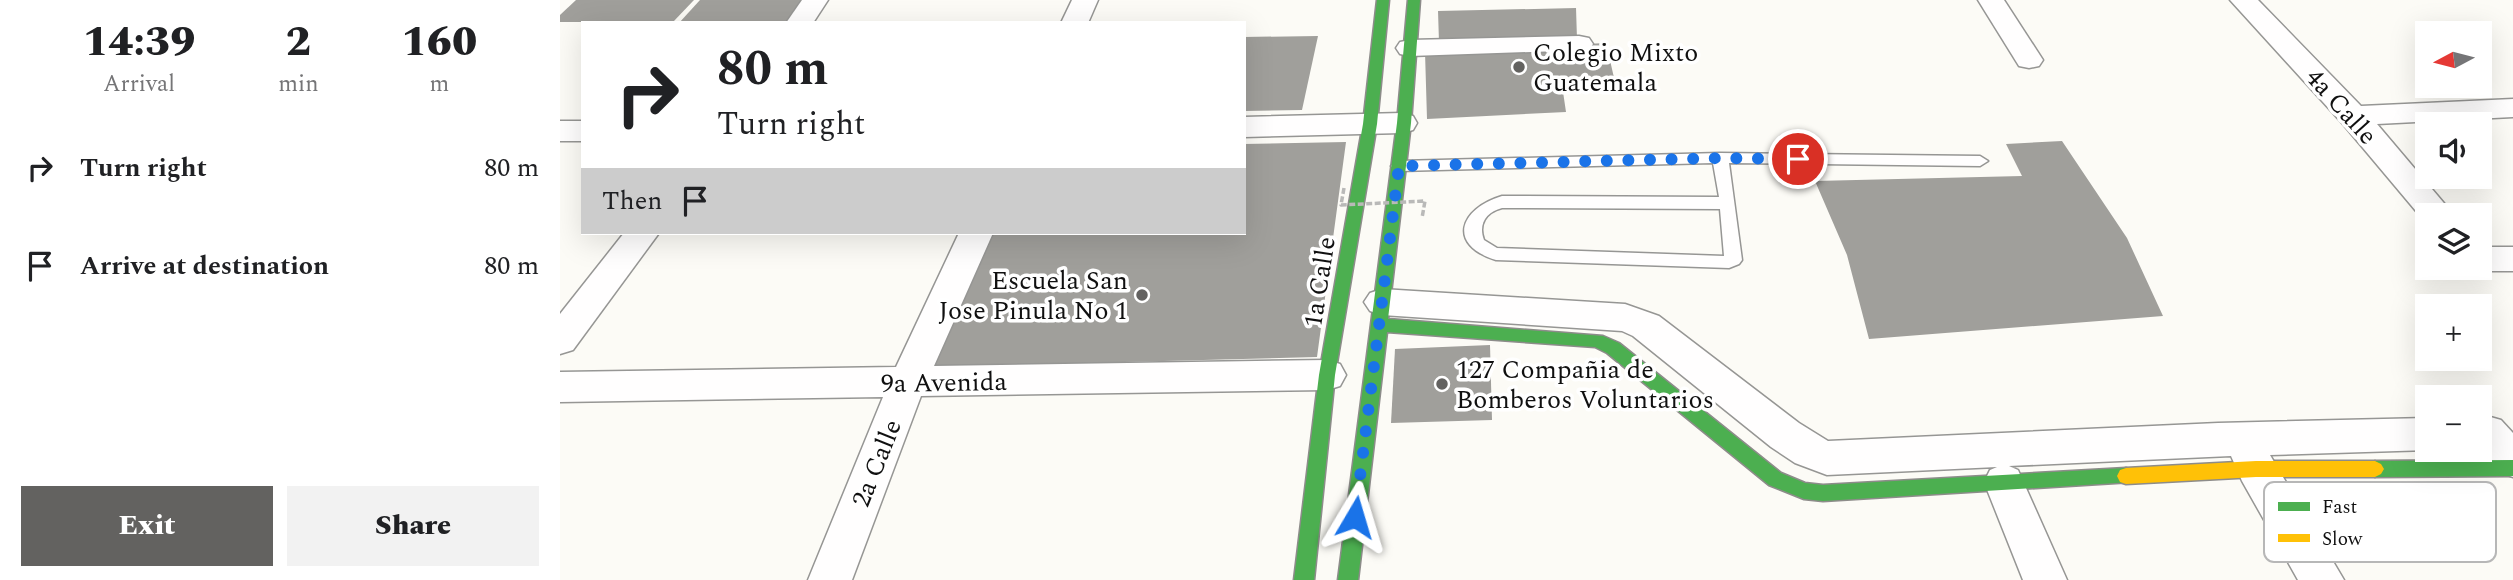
<!DOCTYPE html>
<meta charset="utf-8">
<style>
body{margin:0;font-family:Spectral,serif;background:#f2f2f2;color:#202124;height:100vh;display:flex;flex-direction:column;font-size:26px;white-space:nowrap}
*{box-sizing:border-box;margin:0}
p{font-size:23px;color:#757577}
.icon{flex:none;width:38px;height:38px;fill:none;stroke:currentColor;stroke-width:2;stroke-linecap:round;stroke-linejoin:round}
.map{position:relative;flex:1;overflow:hidden}
.sheet{display:flex;flex-direction:column;background:#fff;width:560px}
.sheet>*{flex:none}
.top-card{position:absolute;left:21px;top:21px;width:665px;height:214px;border-radius:0px;box-shadow:0 7px 28px #0002;background:#fff;color:#202124;overflow:hidden}
.needle{width:46px;rotate:263deg}
.buttons{position:absolute;left:1855px;top:21px;display:grid;gap:14px}
.buttons a{display:grid;place-items:center;width:77px;height:77px;border-radius:0px;background:#fff;box-shadow:0 7px 28px #0002;font-size:35px}
.pin{position:absolute;display:grid;place-items:center;width:60px;height:60px;color:#fff;margin:-30px;border:4px solid #fff;border-radius:50%;box-shadow:0 2px 7px #0007}
.me{position:absolute;width:77px;margin:-38px;rotate:7deg;stroke-linejoin:round;filter:drop-shadow(0 0 5px #0008)}
.turn{display:flex;align-items:center;gap:24px;height:147px;padding:0 21px;font-size:32px}
.turn .icon{width:91px;height:91px;stroke-width:2.5}
.turn b{display:block;font-size:49px;line-height:60px}
.then{display:flex;align-items:center;height:66px;padding:0 21px;background:#0003;gap:14px;font-size:26px}
.eta{display:flex;justify-content:space-evenly;align-items:center;height:119px;text-align:center}
.eta b{font-size:42px;font-weight:800;line-height:49px}
.action{display:flex;gap:14px;margin-top:auto;padding:14px 21px}
.action a{flex:1;height:80px;border-radius:0px;background:#636260;color:#fff;font-size:28px;font-weight:800;line-height:80px;text-align:center}
.action a+a{background:#f2f2f2;color:#202124}
ul{padding:0;list-style:none}
li{display:flex;align-items:center;gap:21px;height:98px;padding:0 21px}
li div{flex:1}
li b{display:block;font-size:26px}
li em{font-style:normal}
main{display:flex;flex:1;min-height:0}
.map>svg:first-child{display:block}
.building{fill:#a09f9b}
.lines{fill:none;stroke-linecap:round;stroke-linejoin:round}
.lane-casing{stroke:#969694;stroke-width:3}
.street-casing{stroke:#969694;stroke-width:3}
.fast-casing{stroke:#8d8c8a;stroke-width:3}
.slow-casing{stroke:#8d8c8a;stroke-width:3}
.lane{fill:#fffefe;fill-rule:evenodd}
.street{fill:#fffefe;fill-rule:evenodd}
.fast{fill:#4caf50;fill-rule:evenodd}
.slow{fill:#ffc107;fill-rule:evenodd}
.path-bridge{stroke:#b9b9b8;stroke-width:3.5;stroke-dasharray:6 2.5;stroke-linecap:butt}
.route{stroke:#1a73e8;stroke-width:12;stroke-dasharray:0 21.6}
.poi-dot{fill:#636260;stroke:#fff;stroke-width:2.5}
.labels{text-anchor:middle;stroke-width:7;stroke-linejoin:round;paint-order:stroke}
.poi-label{font-size:26px;fill:#101010;stroke:#fff;text-anchor:start}
.street-label{font-size:26px;fill:#101010;stroke:#fff}
.key{fill:#fff;stroke:#b7b7b7;stroke-width:2}
.key-label{font-size:19px;fill:#101010}
</style>
<main>
<section class="sheet">
<div class="eta">
<div><b>14:39</b><p>Arrival</p></div>
<div><b>2</b><p>min</p></div>
<div><b>160</b><p>m</p></div>
</div>
<ul>
<li><svg class="icon" aria-label="right" viewBox="0 0 24 24"><path d="M7 20v-9h11M14 6l5 5-5 5"/></svg><div><b>Turn right</b></div><em>80 m</em></li>
<li><svg class="icon" aria-label="arrive" viewBox="0 0 24 24"><path d="M6 21V4h12l-3 4 3 4H6"/></svg><div><b>Arrive at destination</b></div><em>80 m</em></li>
</ul>
<div class="action"><a>Exit</a><a>Share</a></div>
</section>
<div class="map">
<svg width="1953" height="580" viewBox="0 0 1953 580">
<rect width="100%" height="100%" fill="#fcfbf6"/>
<g class="building">
<path d="M16 0H134L113 22H0V15Z"/>
<path d="M140 0H246L229 23H119Z"/>
<path d="M1016 8 1017 39 879 42 878 11Z"/>
<path d="M758 36 742 110 684 111V37Z"/>
<path d="M1046 43 1055 82 1002 85 1006 112 867 119 865 52Z"/>
<path d="M1502 141 1567 238 1603 316 1309 339 1287 255 1255 181 1462 176 1446 144Z"/>
<path d="M786 142 757 357 367 367 426 233H684V144Z"/>
<path d="M930 345 932 420 831 423 835 349Z"/>
</g>
<g class="lines">
<g class="lane-casing">
<path id="lane" d="M1160 153 1420 156 1428 161 1420 166 1169 163 1182 260 1179 264 1169 268 936 260C887 245 899 209 942 196L1159 197 1153 163 839 171 831 166 839 161ZM942 208 1160 209 1164 256 937 248 924 240C918 224 926 212 942 208Z"/>
</g>
<g class="street-casing">
<g id="street">
<path d="M242 0H268L253 23H226Z"/>
<path d="M512 0H538L528 23H501Z"/>
<path d="M1418 0H1444L1483 60 1479 66 1469 68 1459 66Z"/>
<path d="M1670 0H1698L1801 106 1953 99V117L1817 124 1894 215H1867L1866 223 1782 123Z"/>
<path d="M1019 36 1029 38 1033 44 1029 50 850 56 840 54 836 48 840 42 850 40Z"/>
<path d="M842 113 853 116 857 123 853 130 842 133 684 137V117Z"/>
<rect x="0" y="121" width="23" height="20"/>
<path d="M64 233H99L13 350 0 354V314Z"/>
<path d="M399 233H433L374 366 767 360 780 364 786 375 780 386 767 390 361 396 292 580H248L323 397 0 402V372L336 367Z"/>
<path d="M1920 247H1953V271H1920L1908 268H1920Z"/>
<path d="M822 289 1065 304 1099 316 1239 423 1268 441 1658 423 1867 418 1869 450 1710 455 1784 580H1738L1682 481 1671 456 1449 466 1458 470 1507 580H1463L1424 482 1430 470 1437 467 1267 475 1235 463 1211 447 1073 336 1062 331 822 315 810 311 804 302 810 293Z"/>
<path d="M1927 416 1941 420 1953 433V477L1939 472 1919 450 1920 418Z"/>
</g>
</g>
<g class="fast-casing">
<g id="fast">
<path d="M817 0H829L817 124 775 375 754 580H734L759 375 803 124Z"/>
<path d="M848 0H860L851 123 828 319 1043 336 1059 343 1221 473 1245 483 1263 485 1566 468 1572 470 1575 476 1572 482 1263 501 1244 499 1209 485 1047 353 1035 347 827 332 798 580H778L837 123Z"/>
<path d="M1953 460V476L1815 477 1809 474 1806 469 1809 464 1815 461Z"/>
</g>
</g>
<g class="slow-casing">
<path id="slow" d="M1696 461H1815L1821 464 1824 469 1821 474 1815 477H1696L1566 484 1560 482 1557 476 1560 470 1566 468Z"/>
</g>
<use href="#lane" class="lane"/>
<use href="#street" class="street"/>
<use href="#fast" class="fast"/>
<use href="#slow" class="slow"/>
<path class="path-bridge" d="M784 188 781 205 865 201 862 218"/>
</g>
<g class="lines">
<path class="route" d="M795 517 839 166 1160 158 1238 159"/>
</g>
<g class="poi-dot">
<circle cx="959" cy="67" r="7"/>
<circle cx="582" cy="295" r="7"/>
<circle cx="882" cy="384" r="7"/>
</g>
<g class="labels">
<g class="poi-label">
<text x="973" y="61">Colegio Mixto<tspan x="973" dy="30">Guatemala</tspan></text>
<text x="568" y="289" text-anchor="end">Escuela San<tspan x="568" dy="30">Jose Pinula No 1</tspan></text>
<text x="896" y="378">127 Compañia de<tspan x="896" dy="30">Bomberos Voluntarios</tspan></text>
</g>
<g class="street-label">
<text transform="translate(1782 106) rotate(48)" y="9">4a Calle</text>
<text transform="translate(759 282) rotate(-81)" y="9">1a Calle</text>
<text transform="translate(384 382) rotate(-1)" y="9">9a Avenida</text>
<text transform="translate(316 463) rotate(-68)" y="9">2a Calle</text>
</g>
</g>
<rect x="1704" y="482" width="232" height="80" rx="10" class="key"/>
<rect x="1718" y="502" width="32" height="9" fill="#4caf50"/>
<rect x="1718" y="534" width="32" height="8" fill="#ffc107"/>
<g class="key-label">
<text x="1762" y="513">Fast</text>
<text x="1762" y="545">Slow</text>
</g>
</svg>
<div class="buttons">
<a><svg class="needle" viewBox="-14 -14 28 28"><path d="M0-13l5 13h-10z" fill="#e53935"/><path d="M0 13l5-13h-10z" fill="#757577"/></svg></a>
<a><svg class="icon" aria-label="sound" viewBox="0 0 24 24"><path d="M4 9h4l5-4v14l-5-4H4zM17 9q2 3 0 6"/></svg></a>
<a><svg class="icon" aria-label="layers" viewBox="0 0 24 24"><path d="M12 4l9 5-9 5-9-5zM3 14l9 5 9-5"/></svg></a>
<a>+</a>
<a>−</a>
</div>
<div class="pin" style="left:1238px;top:159px;background:#d93025"><svg class="icon" aria-label="arrive" viewBox="0 0 24 24"><path d="M6 21V4h12l-3 4 3 4H6"/></svg></div>
<svg class="me" style="left:795px;top:517px" viewBox="-20 -20 40 40"><path d="M0-17L14 15 0 8-14 15z" fill="#1a73e8" stroke="#fff" stroke-width="4"/></svg>
<div class="top-card">
<div class="turn"><svg class="icon" aria-label="right" viewBox="0 0 24 24"><path d="M7 20v-9h11M14 6l5 5-5 5"/></svg><div><b>80 m</b>Turn right</div></div>
<div class="then">Then<svg class="icon" aria-label="arrive" viewBox="0 0 24 24"><path d="M6 21V4h12l-3 4 3 4H6"/></svg></div>
</div>
</div>
</main>
